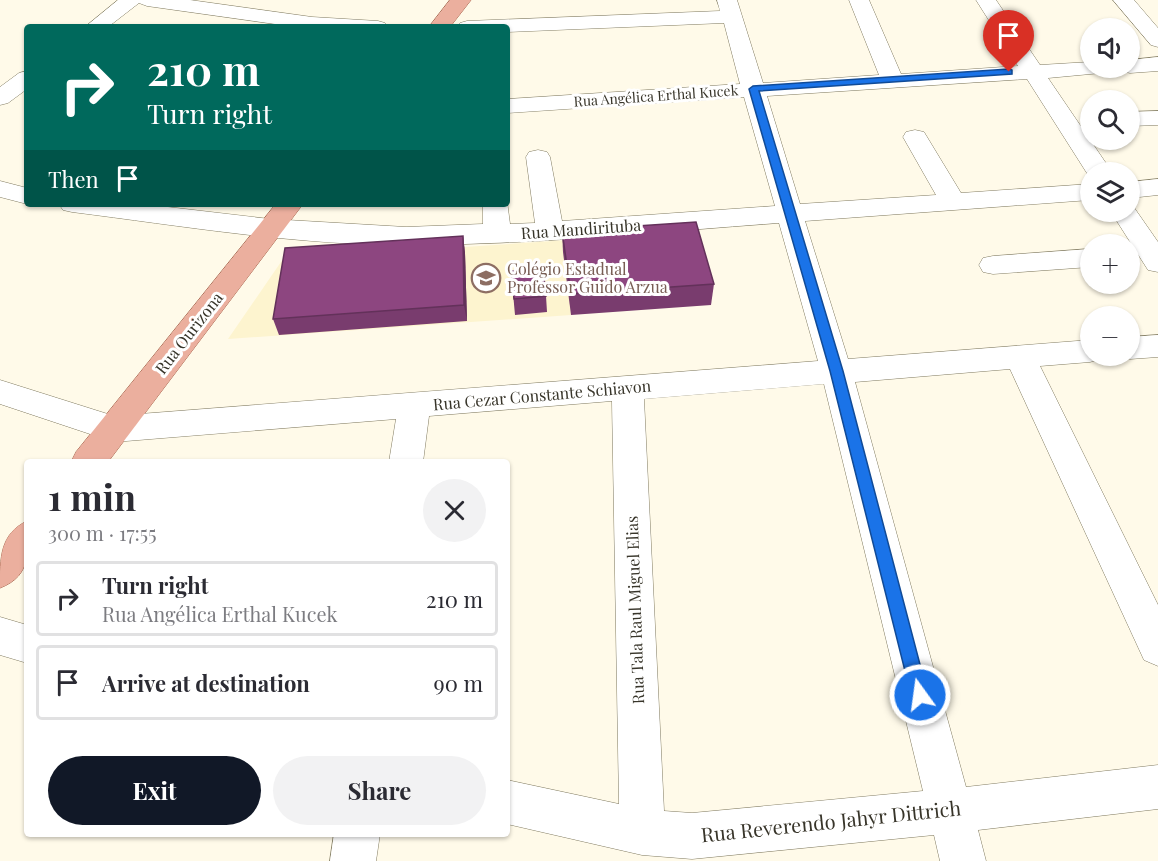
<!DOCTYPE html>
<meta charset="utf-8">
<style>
body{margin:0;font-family:"Playfair Display",serif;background:#f2f2f3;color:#2b2b33;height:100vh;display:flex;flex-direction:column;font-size:22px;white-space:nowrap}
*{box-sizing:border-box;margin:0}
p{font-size:20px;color:#7c7c81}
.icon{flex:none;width:33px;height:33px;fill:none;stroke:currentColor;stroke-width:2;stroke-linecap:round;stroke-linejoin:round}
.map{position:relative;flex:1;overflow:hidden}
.side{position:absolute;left:24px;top:459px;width:486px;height:378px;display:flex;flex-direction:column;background:#fff;border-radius:6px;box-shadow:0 2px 4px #0004}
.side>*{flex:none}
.guide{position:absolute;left:24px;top:24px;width:486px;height:183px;border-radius:6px;box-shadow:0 2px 4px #0004;background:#00695c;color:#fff;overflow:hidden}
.controls{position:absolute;left:1080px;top:18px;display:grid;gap:12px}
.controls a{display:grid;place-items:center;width:60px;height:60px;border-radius:50%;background:#fff;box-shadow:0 2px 4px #0004;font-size:30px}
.pin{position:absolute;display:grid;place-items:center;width:51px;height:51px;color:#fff;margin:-62px -26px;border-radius:50% 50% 50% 0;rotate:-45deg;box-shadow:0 0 6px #0007}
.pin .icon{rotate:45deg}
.me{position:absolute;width:66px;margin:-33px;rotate:346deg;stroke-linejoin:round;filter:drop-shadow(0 0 4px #0008)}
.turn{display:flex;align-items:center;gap:21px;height:126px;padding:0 24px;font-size:27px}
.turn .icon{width:78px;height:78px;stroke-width:2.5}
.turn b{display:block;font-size:42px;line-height:51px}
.then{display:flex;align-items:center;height:57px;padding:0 24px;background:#0003;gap:12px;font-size:22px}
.round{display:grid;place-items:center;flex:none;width:63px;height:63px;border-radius:32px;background:#f2f2f3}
.overview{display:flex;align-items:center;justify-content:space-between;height:102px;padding:0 24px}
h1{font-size:36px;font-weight:700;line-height:45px}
.primary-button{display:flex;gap:12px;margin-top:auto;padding:12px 24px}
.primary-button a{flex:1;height:69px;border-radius:36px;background:#111827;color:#fff;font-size:24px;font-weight:700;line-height:69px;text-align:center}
.primary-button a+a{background:#f2f2f3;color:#2b2b33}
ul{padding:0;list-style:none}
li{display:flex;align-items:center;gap:18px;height:75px;margin:0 12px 9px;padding:0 12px;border:3px solid #e1e1e2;border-radius:6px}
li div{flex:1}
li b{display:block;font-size:22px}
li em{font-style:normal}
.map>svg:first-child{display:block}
.built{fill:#fdf4cf}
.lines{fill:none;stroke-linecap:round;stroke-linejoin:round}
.minor-casing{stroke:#817b61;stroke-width:1}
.major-casing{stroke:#a4624b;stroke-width:1}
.minor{fill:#fff;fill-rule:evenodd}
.major{fill:#ebaf9e;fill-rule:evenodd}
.wall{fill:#793c6e}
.shaded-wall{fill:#63315a}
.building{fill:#8d4680;stroke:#63315a;stroke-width:1.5}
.route{fill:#1a73e8;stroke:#114b97;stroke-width:1.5}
.labels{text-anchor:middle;stroke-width:6;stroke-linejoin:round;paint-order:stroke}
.far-street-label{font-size:14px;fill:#38352a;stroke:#fff}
.street-label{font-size:16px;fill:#38352a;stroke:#fff}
.education-label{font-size:16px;fill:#785e54;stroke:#fff;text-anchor:start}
.near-street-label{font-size:20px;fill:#38352a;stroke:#fff}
</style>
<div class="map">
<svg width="1158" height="861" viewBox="0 0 1158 861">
<rect width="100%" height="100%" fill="#fffae9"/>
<path class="built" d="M690 232 571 315 228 339 283 259Z"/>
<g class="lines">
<g class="minor-casing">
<g id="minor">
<path d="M118 0H190L312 17 378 21 385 23 388 27H296L147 6 139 3 108 27H85Z"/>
<path d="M717 0H737L763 83 879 75 849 0H869L901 74 1018 66 976 0H996L1040 65 1090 62V68H1104L1101 73 1048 78 1112 172H1090V178L1027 79 767 96 800 204 936 195 903 137 906 132 915 130 924 132 961 193 1090 184V200L805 221 848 359 1090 340V356H1103L1101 359 1090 362 1040 366 1158 605V666L1144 660 1010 369 855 382 966 787 1158 765V809L978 830 986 861H940L934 835 692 859 642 855 507 824V780L619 804 612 401 429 416 423 462H389L396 419 114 442 0 404V380L114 416 818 361 779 223C655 232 531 245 407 245 295 245 183 226 72 212L63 210 59 204H142L270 219 406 227 483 224V204H507V201L510 224 535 223 526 157 529 152 538 150 547 152 550 157 562 221 775 206 744 97 507 113V99L740 84 724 23 507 32V27H457L460 23 467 21 720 11ZM824 384 923 791 692 813 664 811 644 399Z"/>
<path d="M1113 0H1134L1158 28V47L1151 45Z"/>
<path d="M1158 57V71L1130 73 1122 71 1120 68H1130V60Z"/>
<path d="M27 71V89L8 103 0 105V87L19 73Z"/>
<path d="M1158 111V125L1130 126V112Z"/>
<path d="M1158 179V195L1130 198V182Z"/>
<path d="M0 181 27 188V204L0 197Z"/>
<path d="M1130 205 1133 206 1158 242V272L1148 270 1111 212H1130Z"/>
<path d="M1090 249V267L993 274 983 272 979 265 983 258 993 256Z"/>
<path d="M1158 335V357L1130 359 1119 356H1130V337Z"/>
<path d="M0 617 27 625V663L0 655Z"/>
<path d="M334 834H380L376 861H330Z"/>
</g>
</g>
<g class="major-casing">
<g id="major">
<path d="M450 0H471L450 27H429Z"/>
<path d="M276 204H303L108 462H71L76 452Z"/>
<path d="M27 521C27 551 33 575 0 588 0 557 0 534 27 521Z"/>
</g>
</g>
<use href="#minor" class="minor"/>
<use href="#major" class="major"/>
</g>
<g class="wall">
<path d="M562 231 714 284 711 305 571 315 563 252Z"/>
<path d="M463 236 465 253 467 321 279 335 273 319Z"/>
<path d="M511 271 546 296 547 312 515 315Z"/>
</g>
<path class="shaded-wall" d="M463 236 465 253 467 321 464 305Z"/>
<g class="building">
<path d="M696 222 714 284 571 294 562 231Z"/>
<path d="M463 236 464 305 273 319 285 248Z"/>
<path d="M543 268 546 296 514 299 511 271Z"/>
</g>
<path class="route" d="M1009 69 1012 70V74L759 91 843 371 928 695 925 701 920 704 914 701 911 695 830 371 749 89 753 86Z"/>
<defs>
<g id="school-ring" transform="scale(1.5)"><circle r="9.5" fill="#fff" stroke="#8d6e63" stroke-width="1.5"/><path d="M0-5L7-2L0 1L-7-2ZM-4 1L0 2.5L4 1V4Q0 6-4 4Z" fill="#8d6e63"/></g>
</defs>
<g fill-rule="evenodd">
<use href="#school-ring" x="486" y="278"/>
</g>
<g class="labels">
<g class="far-street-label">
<text transform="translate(656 96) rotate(-4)" y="5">Rua Angélica Erthal Kucek</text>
</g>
<g class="street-label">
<text transform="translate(581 229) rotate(-4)" y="6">Rua Mandirituba</text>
<text transform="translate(189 333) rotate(-52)" y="6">Rua Ourizona</text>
<text transform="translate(542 395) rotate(-5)" y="6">Rua Cezar Constante Schiavon</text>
<text transform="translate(635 610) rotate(-92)" y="6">Rua Tala Raul Miguel Elias</text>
</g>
<g class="education-label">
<text x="507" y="275">Colégio Estadual<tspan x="507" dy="18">Professor Guido Arzua</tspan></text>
</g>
<g class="near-street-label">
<text transform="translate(831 822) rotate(-6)" y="7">Rua Reverendo Jahyr Dittrich</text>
</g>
</g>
</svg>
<div class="controls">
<a><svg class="icon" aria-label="sound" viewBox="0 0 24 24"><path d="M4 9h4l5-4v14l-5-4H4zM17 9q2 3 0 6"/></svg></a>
<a><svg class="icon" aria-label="search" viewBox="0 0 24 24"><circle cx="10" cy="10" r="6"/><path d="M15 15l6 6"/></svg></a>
<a><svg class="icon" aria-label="layers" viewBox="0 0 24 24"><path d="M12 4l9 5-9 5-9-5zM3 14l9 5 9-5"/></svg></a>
<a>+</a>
<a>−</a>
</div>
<div class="pin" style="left:1009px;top:72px;background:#d93025"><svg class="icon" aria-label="arrive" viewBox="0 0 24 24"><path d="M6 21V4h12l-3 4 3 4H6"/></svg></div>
<svg class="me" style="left:920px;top:695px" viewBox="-20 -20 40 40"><circle r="17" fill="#1a73e8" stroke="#fff" stroke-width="3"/><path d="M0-11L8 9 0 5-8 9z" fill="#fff"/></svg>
<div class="guide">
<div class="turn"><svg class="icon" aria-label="right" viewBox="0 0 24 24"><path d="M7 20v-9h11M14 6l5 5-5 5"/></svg><div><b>210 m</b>Turn right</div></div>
<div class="then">Then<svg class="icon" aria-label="arrive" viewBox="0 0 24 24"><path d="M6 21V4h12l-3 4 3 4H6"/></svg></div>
</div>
<section class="side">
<div class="overview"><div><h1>1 min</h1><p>300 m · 17:55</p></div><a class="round"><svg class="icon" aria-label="close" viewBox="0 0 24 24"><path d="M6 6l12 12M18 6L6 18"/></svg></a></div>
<ul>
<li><svg class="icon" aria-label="right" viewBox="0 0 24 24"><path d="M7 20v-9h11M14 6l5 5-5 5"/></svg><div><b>Turn right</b><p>Rua Angélica Erthal Kucek</p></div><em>210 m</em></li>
<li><svg class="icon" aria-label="arrive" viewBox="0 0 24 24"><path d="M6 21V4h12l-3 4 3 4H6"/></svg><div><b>Arrive at destination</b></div><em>90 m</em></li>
</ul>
<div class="primary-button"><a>Exit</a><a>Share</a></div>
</section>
</div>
